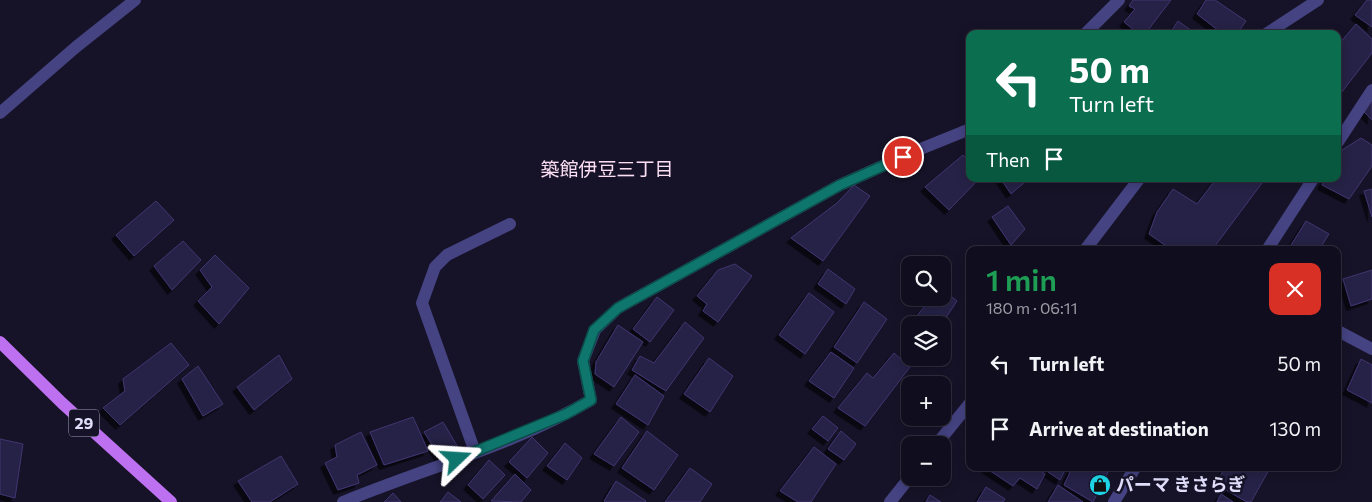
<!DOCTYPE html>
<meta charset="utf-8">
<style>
body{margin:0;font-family:Commissioner,"Noto Sans JP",sans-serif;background:#191727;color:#f1f3f6;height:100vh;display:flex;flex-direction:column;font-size:19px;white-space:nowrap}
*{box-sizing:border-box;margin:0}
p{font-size:16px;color:#9c9ca4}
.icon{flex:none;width:28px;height:28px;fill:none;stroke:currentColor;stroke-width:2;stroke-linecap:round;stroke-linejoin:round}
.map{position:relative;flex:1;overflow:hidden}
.details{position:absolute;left:966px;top:246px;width:375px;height:225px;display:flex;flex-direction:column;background:#100e1e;border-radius:10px;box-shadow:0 2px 12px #0003,0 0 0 1px #302e3c}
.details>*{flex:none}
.top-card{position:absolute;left:966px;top:30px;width:375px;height:152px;border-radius:10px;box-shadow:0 2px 12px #0003,0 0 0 1px #302e3c;background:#0b6e4f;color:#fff;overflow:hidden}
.buttons{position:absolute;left:901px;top:256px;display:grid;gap:10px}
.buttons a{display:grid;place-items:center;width:50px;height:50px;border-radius:10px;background:#100e1e;box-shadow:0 2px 12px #0003,0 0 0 1px #302e3c;font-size:25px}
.pin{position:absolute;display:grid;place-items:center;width:42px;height:42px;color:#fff;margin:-21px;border:2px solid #fff;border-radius:50%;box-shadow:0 1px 5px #0007}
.me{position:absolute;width:55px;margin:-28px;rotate:70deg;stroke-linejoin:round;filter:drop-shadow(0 0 4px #0008)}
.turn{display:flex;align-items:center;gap:18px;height:105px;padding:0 20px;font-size:22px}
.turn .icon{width:65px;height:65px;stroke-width:2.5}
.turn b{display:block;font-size:35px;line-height:42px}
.then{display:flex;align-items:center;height:48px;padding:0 20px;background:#0003;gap:10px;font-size:19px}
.round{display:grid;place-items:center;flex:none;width:52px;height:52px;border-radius:10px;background:#191727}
.overview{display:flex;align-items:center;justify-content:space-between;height:85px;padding:0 20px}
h1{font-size:30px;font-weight:600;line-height:38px;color:#1e9e55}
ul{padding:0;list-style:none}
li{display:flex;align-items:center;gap:15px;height:65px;padding:0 20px}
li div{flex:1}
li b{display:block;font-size:19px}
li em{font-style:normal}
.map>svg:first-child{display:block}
.building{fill:#282147;stroke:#403670;filter:url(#shadow)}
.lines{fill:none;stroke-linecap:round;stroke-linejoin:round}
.minor{stroke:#454382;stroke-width:12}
.major{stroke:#bd70f0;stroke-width:12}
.route-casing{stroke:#0a4d48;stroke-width:12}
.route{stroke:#0f766e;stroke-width:9}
.labels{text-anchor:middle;stroke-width:5;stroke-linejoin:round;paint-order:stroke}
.shield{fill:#161328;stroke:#a3a1bc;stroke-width:1}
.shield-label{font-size:16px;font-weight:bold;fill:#e0defb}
.poi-label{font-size:18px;font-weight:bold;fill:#e0defb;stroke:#161328;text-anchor:start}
.neighbourhood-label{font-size:19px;fill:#fcdff2;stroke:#161328}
</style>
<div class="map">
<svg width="1372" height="502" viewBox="0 0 1372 502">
<defs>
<filter id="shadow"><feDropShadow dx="-4.5" dy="4.5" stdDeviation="0" flood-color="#0009"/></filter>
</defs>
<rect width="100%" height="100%" fill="#161328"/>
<g class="building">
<path d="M1133 0H1171L1145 34H1139L1124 22 1135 9 1129 6Z"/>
<path d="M1206 0H1215L1246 21 1237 34H1223L1197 14Z"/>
<path d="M1367 0H1372V27L1355 15Z"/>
<path d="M1178 21 1196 34H1169Z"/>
<path d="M1356 24 1372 39V53L1338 97V45Z"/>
<path d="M1372 98V120L1363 111Z"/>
<path d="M1361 138 1372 145V166L1349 199 1322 185 1325 179H1338V158L1342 150Z"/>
<path d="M963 155 970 163V179H979L949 210 925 187Z"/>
<path d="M1001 179H1024L1025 182 1011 194Z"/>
<path d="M1216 179H1265L1212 250H1172L1149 234 1157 212 1173 189 1197 204Z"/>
<path d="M854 185 870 196 823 261 791 238 837 203Z"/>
<path d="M1372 189V217L1364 191Z"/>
<path d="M156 201 174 220 134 256 116 235Z"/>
<path d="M1008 206 1025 229 1011 245 992 217Z"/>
<path d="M1306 221 1329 234 1319 250H1288Z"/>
<path d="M183 241 201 260 172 290 154 266Z"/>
<path d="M215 255 249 288 219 324 198 301 212 287 200 270Z"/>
<path d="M735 264 752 276 718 322 703 311 707 304 697 296 718 270Z"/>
<path d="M828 269 855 289 846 304 818 284Z"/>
<path d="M1372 270V299L1351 306 1343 279Z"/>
<path d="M942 289 957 301 941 325H910V329L908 327 931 298H942Z"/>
<path d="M809 293 834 312 805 354 779 335Z"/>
<path d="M657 297 674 310 650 342 633 329Z"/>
<path d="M864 302 887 319 857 363 834 347Z"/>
<path d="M685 322 704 338 666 391 632 370 640 356 654 363Z"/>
<path d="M618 325 643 342 614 387 595 374 596 362Z"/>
<path d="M171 343 189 365 120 425 103 408 125 391 123 379Z"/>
<path d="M831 352 854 368 834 398 809 381Z"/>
<path d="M894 353 910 367 865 426 838 408 867 373 873 378Z"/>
<path d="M279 355 292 379 254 410 237 387Z"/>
<path d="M709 358 733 376 710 412 684 394Z"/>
<path d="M1361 359 1372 365V403L1347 390Z"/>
<path d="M198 366 223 404 203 416 182 379Z"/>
<path d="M635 375 664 396 648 425 616 404Z"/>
<path d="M823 416 838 428 828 441 812 429Z"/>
<path d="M413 417 428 451 384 465 370 432Z"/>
<path d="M621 417 639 432 614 466 594 454Z"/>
<path d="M443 422 459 449 441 459 424 432Z"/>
<path d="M647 431 678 455 654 490 622 468Z"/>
<path d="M841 431 856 444 844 460 828 449Z"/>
<path d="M361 432 377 465 357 475 359 483 338 490 325 463 337 457 335 445Z"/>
<path d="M532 437 548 453 527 478 509 462Z"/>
<path d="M0 439 23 444 15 498 0 494Z"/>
<path d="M565 443 582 458 567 480 547 466Z"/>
<path d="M814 447 836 464 811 502H798L780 491Z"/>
<path d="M281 456 298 484 270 502H252L238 481Z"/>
<path d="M489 460 505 475 483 499 468 485Z"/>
<path d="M690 468 712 484 700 502H665Z"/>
<path d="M986 468H1036L1045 474 1037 489 1020 478 1013 486Z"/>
<path d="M1051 468H1066L1060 480 1048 472Z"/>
<path d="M1072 468H1110L1093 502 1064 485Z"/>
<path d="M1225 468H1270L1251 502H1247L1215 484Z"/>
<path d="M515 474 531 490 521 502 491 501Z"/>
<path d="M616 481 646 501 645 502H606L604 501Z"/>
<path d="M1058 485 1083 502H1048Z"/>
<path d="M986 487 1005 499 1003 502H977Z"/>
<path d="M448 492 461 502H440Z"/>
<path d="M393 493 401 502H384Z"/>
<path d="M1221 494 1233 502H1217Z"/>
<path d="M930 495 941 502H926Z"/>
</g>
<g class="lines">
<g class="minor">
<path d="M1085 34 1119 0"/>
<path d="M1266 34 1318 0"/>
<path d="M0 113 76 47 135 0"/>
<path d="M1338 142 1372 90"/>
<path d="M1085 250 1139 179"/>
<path d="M1267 250 1313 179"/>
<path d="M1338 331 1372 349"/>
<path d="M936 445 970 403"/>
<path d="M475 452 422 303 435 267 447 255 510 224"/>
<path d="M343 502C425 468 514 445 591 400L583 361 595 330 618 308 840 185 918 150 970 129"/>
<path d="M890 502 910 477"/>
<path d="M1114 502 1135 468"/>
</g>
<path class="major" d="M0 342 62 403 171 502"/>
</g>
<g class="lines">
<g class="route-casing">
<path id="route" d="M457 459 566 414 591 400 583 361 594 330 618 308 840 185 903 157"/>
</g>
<use href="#route" class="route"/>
</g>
<defs>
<g id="shop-disc" transform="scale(1.125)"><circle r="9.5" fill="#1ed6e7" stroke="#161328"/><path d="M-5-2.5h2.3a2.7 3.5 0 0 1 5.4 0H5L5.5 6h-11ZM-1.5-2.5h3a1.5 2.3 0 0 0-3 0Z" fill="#111"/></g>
</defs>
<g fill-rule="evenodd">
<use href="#shop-disc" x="1100" y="485"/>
</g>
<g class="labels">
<rect class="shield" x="69" y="409.5" width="30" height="27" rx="4"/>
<g class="shield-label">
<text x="84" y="429">29</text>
</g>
<g class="poi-label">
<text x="1116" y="491">パーマ きさらぎ</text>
</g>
<g class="neighbourhood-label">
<text x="607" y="176">築館伊豆三丁目</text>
</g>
</g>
</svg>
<div class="buttons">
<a><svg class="icon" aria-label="search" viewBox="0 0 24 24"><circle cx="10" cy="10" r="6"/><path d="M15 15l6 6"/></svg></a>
<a><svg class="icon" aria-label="layers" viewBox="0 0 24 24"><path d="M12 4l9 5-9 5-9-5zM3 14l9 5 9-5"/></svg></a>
<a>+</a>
<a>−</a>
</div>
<div class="pin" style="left:903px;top:157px;background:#d93025"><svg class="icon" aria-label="arrive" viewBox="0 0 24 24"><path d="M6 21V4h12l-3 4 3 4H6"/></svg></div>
<svg class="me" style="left:457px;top:459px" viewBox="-20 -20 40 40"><path d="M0-17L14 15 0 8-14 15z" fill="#0f766e" stroke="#fff" stroke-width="4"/></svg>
<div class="top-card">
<div class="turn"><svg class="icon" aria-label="left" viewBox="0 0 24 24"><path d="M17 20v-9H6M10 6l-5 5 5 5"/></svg><div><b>50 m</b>Turn left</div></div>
<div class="then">Then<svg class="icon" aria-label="arrive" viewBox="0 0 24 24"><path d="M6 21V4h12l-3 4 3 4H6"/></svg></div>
</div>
<section class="details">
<div class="overview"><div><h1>1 min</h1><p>180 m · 06:11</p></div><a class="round" style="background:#d93025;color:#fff"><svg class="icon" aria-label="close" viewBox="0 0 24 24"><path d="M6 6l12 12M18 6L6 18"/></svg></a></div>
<ul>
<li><svg class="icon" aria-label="left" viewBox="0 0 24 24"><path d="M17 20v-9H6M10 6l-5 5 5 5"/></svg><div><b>Turn left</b></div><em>50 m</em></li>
<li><svg class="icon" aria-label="arrive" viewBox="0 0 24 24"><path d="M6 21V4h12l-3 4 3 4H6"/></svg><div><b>Arrive at destination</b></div><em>130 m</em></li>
</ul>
</section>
</div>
